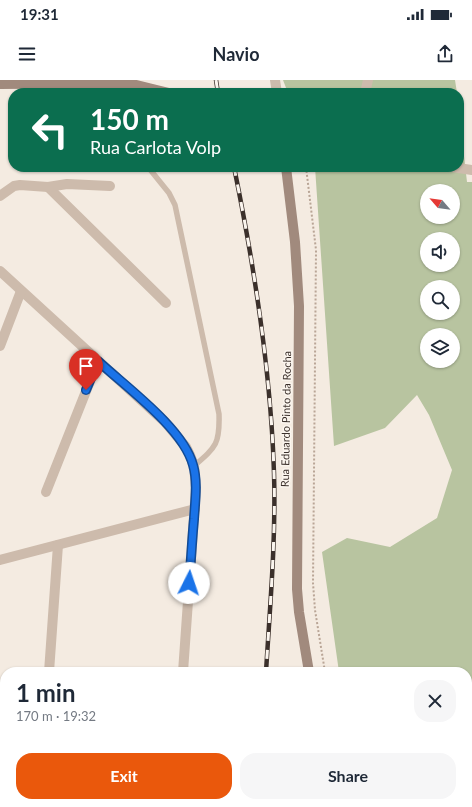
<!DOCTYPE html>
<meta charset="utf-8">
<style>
body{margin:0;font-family:Lato,sans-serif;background:#f6f6f7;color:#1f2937;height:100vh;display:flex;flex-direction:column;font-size:15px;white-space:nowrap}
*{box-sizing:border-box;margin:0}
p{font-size:13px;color:#747a83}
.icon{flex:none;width:22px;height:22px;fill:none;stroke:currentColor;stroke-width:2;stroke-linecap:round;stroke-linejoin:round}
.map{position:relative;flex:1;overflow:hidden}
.side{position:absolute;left:0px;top:587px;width:472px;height:140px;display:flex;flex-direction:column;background:#fff;border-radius:16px 16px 0 0;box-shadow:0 1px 3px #0004}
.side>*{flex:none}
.hud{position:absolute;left:8px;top:8px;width:456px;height:84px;border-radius:16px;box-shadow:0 1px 3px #0004;background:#0b6e4f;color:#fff;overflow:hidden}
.needle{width:26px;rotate:298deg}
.tools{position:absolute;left:420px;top:104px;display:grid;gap:8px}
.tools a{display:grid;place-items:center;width:40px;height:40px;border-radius:50%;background:#fff;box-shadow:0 1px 3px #0004;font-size:20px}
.pin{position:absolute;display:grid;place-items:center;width:34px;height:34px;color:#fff;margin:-41px -17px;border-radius:50% 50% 50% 0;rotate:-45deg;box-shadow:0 0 4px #0007}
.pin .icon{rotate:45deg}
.me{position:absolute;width:44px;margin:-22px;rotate:4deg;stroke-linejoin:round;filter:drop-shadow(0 0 3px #0008)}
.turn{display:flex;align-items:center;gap:14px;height:84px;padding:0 16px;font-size:18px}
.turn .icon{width:52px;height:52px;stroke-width:2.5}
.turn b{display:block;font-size:28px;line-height:34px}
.round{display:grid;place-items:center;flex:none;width:42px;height:42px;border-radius:16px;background:#f6f6f7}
.overview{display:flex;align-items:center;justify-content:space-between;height:68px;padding:0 16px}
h1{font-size:24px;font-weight:700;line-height:30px}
.primary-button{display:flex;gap:8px;margin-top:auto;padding:8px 16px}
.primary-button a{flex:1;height:46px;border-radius:16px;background:#ea580c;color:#fff;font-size:16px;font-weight:700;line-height:46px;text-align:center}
.primary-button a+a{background:#f6f6f7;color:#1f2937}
.status{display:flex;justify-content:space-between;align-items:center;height:28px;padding:0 20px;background:#fff;direction:ltr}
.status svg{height:11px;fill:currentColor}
header{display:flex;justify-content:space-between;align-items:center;height:52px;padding:0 16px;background:#fff;font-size:18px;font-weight:700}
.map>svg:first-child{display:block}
.green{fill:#b8c4a0;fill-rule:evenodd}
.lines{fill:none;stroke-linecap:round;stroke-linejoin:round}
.path{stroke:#b9a596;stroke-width:2;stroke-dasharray:2 2;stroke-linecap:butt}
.service{stroke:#cdbbac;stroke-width:5.5}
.minor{stroke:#cdbbac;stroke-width:10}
.tertiary{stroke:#cdbbac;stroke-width:10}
.secondary{stroke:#a18a7d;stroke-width:10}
.rail-casing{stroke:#3b302b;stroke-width:4.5}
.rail{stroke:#fbf5ee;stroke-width:3;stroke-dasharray:9;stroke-linecap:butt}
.route-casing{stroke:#114b97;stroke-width:10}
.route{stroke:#1a73e8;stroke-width:7}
.labels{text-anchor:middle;stroke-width:3;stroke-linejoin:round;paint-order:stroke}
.street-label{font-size:11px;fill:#3b302b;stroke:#fbf5ee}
</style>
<div class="status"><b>19:31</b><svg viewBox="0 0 49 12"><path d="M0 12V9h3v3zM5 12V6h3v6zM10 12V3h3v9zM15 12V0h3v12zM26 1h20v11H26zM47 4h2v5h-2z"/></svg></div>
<header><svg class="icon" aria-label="menu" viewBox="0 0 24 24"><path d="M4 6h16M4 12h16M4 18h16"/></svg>Navio<svg class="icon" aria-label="share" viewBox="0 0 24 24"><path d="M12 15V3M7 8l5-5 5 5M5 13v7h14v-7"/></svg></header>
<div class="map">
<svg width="472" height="727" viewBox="0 0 472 727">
<rect width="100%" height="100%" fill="#f4ebe1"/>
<g class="green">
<path d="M283 0H455L457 13H288Z"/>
<path d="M459 33 467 102H472V639H467V592H339L322 472 347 458 390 467 437 438 452 390 429 335 417 315 385 348 334 366 315 87H459ZM427 111H453V137H427ZM427 159H453V185H427ZM427 207H453V233H427ZM427 255H453V281H427Z"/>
<path d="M358 722H428L426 727H360Z"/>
</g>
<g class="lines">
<g class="path">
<path d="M306 87 316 170 313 503 315 530 325 592"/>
<path d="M348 722 349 727"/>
</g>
<g class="service">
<path d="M117 3 119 13"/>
<path d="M148 87 169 113 175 125 219 334C220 364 216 367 194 386"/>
</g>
<g class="minor">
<path d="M275 0 277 13"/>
<path d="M365 13 368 0"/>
<path d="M48 107 166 223"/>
<path d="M0 116 14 106 20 105 48 107 67 104 110 106"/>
<path d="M0 191 165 342 186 367 190 375 194 386 196 408 183 592"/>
<path d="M0 266 21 211"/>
<path d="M46 412 98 281"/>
<path d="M0 480 195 429"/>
<path d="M49 592 58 465"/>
<path d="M0 716H5"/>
<path d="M43 722 79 727"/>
<path d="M173 727V722"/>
</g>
<path class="tertiary" d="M452 87 472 90"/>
<g class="secondary">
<path d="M0 4 117 3 132 4 169 13"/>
<path d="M286 87 295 162 299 226 297 509 299 532 309 592"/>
<path d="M332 722 333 727"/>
</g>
<g class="rail-casing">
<g id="rail">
<path d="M216 0 218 13"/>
<path d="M234 87C254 185 271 292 274 393 276 459 270 526 266 592"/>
<path d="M252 727 253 722"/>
</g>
</g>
<use href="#rail" class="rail"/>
</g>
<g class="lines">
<g class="route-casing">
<path id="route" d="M86 310 98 281C126 307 183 348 193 385 198 402 195 422 194 439 192 460 191 482 189 503"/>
</g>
<use href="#route" class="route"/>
</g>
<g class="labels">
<g class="street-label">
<text transform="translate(286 339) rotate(-89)" y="4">Rua Eduardo Pinto da Rocha</text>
</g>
</g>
</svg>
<div class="tools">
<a><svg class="needle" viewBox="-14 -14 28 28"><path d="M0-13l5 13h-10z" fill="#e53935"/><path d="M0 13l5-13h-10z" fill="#747a83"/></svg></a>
<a><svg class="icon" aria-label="sound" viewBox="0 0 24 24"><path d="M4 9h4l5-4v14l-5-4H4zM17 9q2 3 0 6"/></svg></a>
<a><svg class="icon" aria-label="search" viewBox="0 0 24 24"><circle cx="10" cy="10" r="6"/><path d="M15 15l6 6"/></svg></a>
<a><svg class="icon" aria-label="layers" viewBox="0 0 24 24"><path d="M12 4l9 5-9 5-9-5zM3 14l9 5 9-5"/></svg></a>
</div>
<div class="pin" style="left:86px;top:310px;background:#d93025"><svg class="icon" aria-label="arrive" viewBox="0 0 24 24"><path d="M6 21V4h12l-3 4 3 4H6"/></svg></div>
<svg class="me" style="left:189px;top:503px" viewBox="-20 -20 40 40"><circle r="19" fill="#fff"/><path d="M0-13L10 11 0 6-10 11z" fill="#1a73e8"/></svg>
<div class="hud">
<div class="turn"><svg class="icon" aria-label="left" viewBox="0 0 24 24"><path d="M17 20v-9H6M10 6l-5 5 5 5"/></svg><div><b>150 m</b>Rua Carlota Volp</div></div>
</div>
<section class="side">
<div class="overview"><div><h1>1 min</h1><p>170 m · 19:32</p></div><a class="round"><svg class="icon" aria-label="close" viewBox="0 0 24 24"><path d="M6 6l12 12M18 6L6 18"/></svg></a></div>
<div class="primary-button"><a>Exit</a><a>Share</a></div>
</section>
</div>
